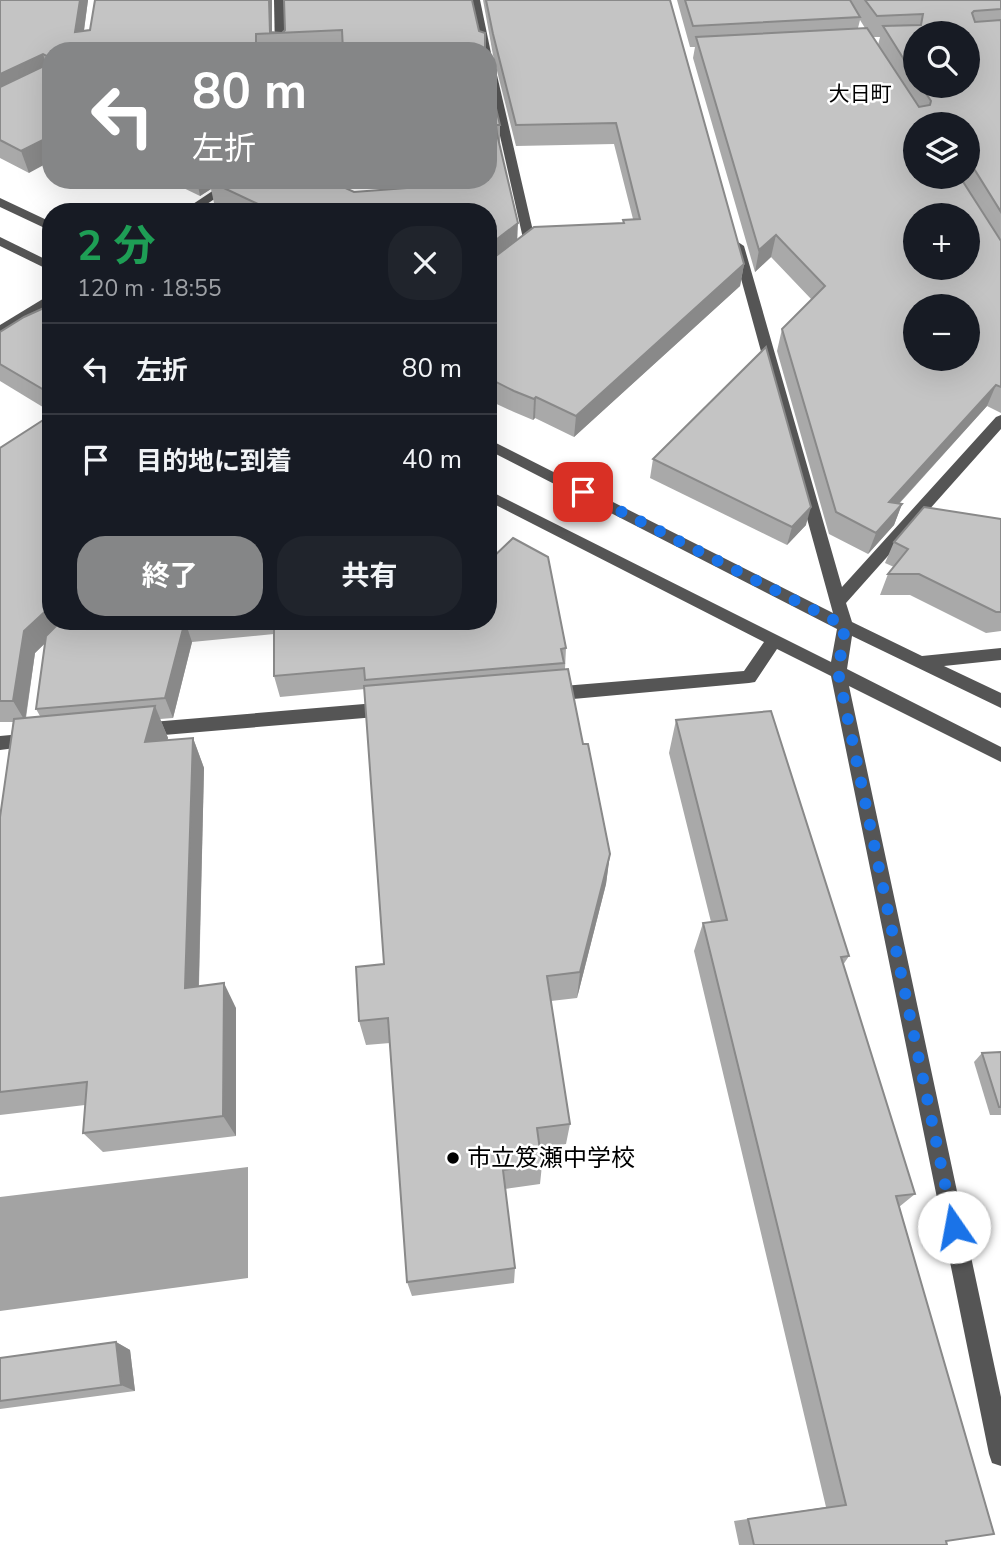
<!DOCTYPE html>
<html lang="ja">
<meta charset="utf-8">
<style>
body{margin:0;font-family:"Nunito Sans","Noto Sans JP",sans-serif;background:#20242c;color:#f1f3f6;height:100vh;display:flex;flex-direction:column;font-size:26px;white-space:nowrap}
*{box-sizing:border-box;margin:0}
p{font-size:23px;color:#9ea1a6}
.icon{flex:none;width:38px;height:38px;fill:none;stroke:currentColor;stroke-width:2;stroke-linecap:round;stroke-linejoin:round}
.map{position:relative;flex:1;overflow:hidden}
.drawer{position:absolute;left:42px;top:203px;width:455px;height:427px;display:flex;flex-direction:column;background:#171b24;border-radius:28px;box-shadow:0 7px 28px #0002}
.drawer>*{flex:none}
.guide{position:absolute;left:42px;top:42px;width:455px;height:147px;border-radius:28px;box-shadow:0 7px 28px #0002;background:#858687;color:#fff;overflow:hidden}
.controls{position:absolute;left:903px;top:21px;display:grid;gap:14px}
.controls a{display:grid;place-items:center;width:77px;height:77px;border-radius:50%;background:#171b24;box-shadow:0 7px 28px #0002;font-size:35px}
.pin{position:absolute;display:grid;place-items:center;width:60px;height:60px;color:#fff;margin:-30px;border-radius:14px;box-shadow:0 4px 10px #0006}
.me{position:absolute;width:77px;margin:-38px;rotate:348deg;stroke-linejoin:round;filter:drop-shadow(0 0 5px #0008)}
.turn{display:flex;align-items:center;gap:24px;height:147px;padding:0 35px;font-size:32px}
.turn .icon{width:91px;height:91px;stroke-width:2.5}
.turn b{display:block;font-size:49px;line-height:60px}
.round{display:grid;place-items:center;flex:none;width:74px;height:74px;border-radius:28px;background:#20242c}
.headline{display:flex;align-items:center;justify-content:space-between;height:119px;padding:0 35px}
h1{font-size:42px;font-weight:700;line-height:52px;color:#1e9e55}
.action{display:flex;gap:14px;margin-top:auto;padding:14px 35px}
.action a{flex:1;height:80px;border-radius:28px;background:#858687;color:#fff;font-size:28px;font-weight:700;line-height:80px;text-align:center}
.action a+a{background:#20242c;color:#f1f3f6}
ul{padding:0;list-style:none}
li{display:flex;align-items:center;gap:21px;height:91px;padding:0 35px;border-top:2px solid #363941}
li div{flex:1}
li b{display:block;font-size:26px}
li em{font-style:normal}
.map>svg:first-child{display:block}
.water{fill:#a3a3a3}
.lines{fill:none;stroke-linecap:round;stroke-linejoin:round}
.minor{fill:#555;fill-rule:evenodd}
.wall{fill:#a9a9a9;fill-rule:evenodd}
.shaded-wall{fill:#898989}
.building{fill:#c4c4c4;stroke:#898989;stroke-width:2;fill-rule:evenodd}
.route{stroke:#1a73e8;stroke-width:12;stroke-dasharray:0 21.6}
.poi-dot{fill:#000;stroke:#fff;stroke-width:2.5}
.labels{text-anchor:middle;stroke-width:5;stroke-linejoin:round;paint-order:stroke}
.far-quarter-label{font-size:21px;fill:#000;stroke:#fff}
.near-poi-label{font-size:24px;fill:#000;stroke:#fff;text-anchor:start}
</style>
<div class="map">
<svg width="1001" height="1545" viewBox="0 0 1001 1545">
<rect width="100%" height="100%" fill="#fff"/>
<path class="water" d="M248 1167V1278L0 1311V1197Z"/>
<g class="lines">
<g class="minor">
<path d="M274 0H284L285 51H275Z"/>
<path d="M470 0H480L491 53 482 51Z"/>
<path d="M488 55 493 58 536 244 488 282V272L524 243 488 82Z"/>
<path d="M229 180H243L195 212H181Z"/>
<path d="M0 198 51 222V231L0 207Z"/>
<path d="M0 237 51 262V271L0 246Z"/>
<path d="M738 242 744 246 842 587 996 417 1001 415V429L846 603 852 622 922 656 1001 648V660L944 666 1001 693V708L852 636 847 669 1001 747V762L849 686 1001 1397V1466L992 1463 989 1454 831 676 777 649 755 682 749 683 551 701 545 699 543 694 545 689 551 687 744 671 764 642 488 501V490L831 662 837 629 488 450V439L833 613 732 246Z"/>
<path d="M51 294V304L0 335V325Z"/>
<path d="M388 702 394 704 396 709 394 714 388 716 140 737 134 735 131 730 134 725 140 723Z"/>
<path d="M32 733 38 735 41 740 38 745 0 750V736Z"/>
</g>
</g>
<g class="wall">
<path d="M0 0H88L84 31 272 0V32L282 33 285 30 284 0 479 31 486 51H51L29 173 0 158Z"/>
<path d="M483 0H670L744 264 740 286 574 437 535 418 533 420 514 412 488 400V212H233L214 203 211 189 200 196 167 180H328L354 192 418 187 417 180H488V75L500 125V146L517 240 623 223V220L633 219 614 144 516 146 493 55Z"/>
<path d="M677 0H1001V413L987 406 899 504H902L894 525 868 554 829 534 777 351 782 329 812 300 771 257 755 272 693 58 695 47H690ZM860 20 865 28H858ZM915 33 968 86H915ZM873 37H880L878 45ZM968 124V177H915Z"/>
<path d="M51 306V412L0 381V332Z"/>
<path d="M0 448 51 621H488L566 648 565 669 610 854 606 884 577 998 551 1001 570 1124 566 1144 540 1148 542 1165 540 1184 505 1189 515 1268 514 1283 412 1296 407 1282 390 1043 366 1045 359 1021 384 964 365 689 280 697 274 676V634L192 642 173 718 160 719 168 738 167 740 193 738 204 768 199 986 236 1008V1136L103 1152 83 1133 85 1105 0 1115V817L13 722H0ZM45 643 36 709 40 716 26 718 35 653Z"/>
<path d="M653 459 806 525 787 545 650 478Z"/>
<path d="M1001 519V631L986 633 910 595H880L888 574 894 567 885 563 894 542Z"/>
<path d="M676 720 849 956 843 965 915 1194 899 1207 947 1545H739L734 1521 826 1507 694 951 703 923 711 922 669 753Z"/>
<path d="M1001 1052V1115H990L974 1062 982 1053Z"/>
<path d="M116 1342 130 1350 135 1391 0 1409V1358Z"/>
</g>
<g class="shaded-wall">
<path d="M80 0H88L81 51 75 32Z"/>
<path d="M269 0H272V33H270Z"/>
<path d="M43 54 50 75 0 99V74Z"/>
<path d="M51 136V161L29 173 21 151Z"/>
<path d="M197 180H224L209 181 211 189 200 196Z"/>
<path d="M518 223 517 245 488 268V246Z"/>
<path d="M776 235 771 257 755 272 759 250Z"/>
<path d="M744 264 740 286 574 437 576 416Z"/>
<path d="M996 385 987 406 881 523 889 502Z"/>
<path d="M536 397 535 418 533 420 534 399Z"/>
<path d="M902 504 894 525 868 554 876 533Z"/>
<path d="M811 507 806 525 787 545 792 527Z"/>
<path d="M51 606V621H68L35 653 25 721 13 701 24 631Z"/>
<path d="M185 621 192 642 173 718 165 698Z"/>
<path d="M155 706 168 738 159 773 145 742Z"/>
<path d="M193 738 204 768 198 1012 185 988Z"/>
<path d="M610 854 606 884 577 998 580 972Z"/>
<path d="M224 983 236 1008V1136L223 1116Z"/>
<path d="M116 1342 130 1350 135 1391 121 1385Z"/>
</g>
<g class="building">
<path d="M0 0H80L75 32 90 30 95 0H269L270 32 282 33 285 30 284 0H472L479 31 485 33V51H343L342 30 256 34V49H250V51H51V136L21 151 0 140V87L46 65 47 56 43 54 0 74Z"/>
<path d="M486 0H670L744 264 576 416 536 397 534 399 514 391 488 378V262L534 227 624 223 623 220 640 219 616 123 516 125 493 34Z"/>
<path d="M685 0H850L860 17 693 26Z"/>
<path d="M865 0H1001V9L974 11 972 13 975 22 1001 20V212L968 159V124H915V177H960L1001 241V387L996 385 889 502 902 504 876 533 836 512 782 329 825 286 776 235 759 250 696 37 867 28 919 107 930 105 931 101 921 86H968V33H915V77L883 26 921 25 923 14 877 16ZM915 215H968V268H915ZM915 306H968V359H915Z"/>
<path d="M488 75 500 125H496L497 134 518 223 488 246V212H275L209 181 328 180 354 192 419 187 418 180H488Z"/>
<path d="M51 306V394L0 364V332L24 317 46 307Z"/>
<path d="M766 347 811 507 792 527 653 459Z"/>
<path d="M51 415V606L24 631 13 701H0V448Z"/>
<path d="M924 507 1001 519V612H996L919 574H888L908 549 894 542Z"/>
<path d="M513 538 548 557 566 648 561 649 564 663 365 680 364 668 274 676V621H488V562Z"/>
<path d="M61 621H185L165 698 36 709 46 636Z"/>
<path d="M568 669 583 744H588L610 854 580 972 547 976 570 1124 537 1128 542 1165 503 1170 515 1268 407 1282 388 1018 359 1021 356 967 384 964 364 686Z"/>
<path d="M155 706 145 742 193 738 185 988 224 983 223 1116 83 1133 87 1082 0 1092V817L14 719Z"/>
<path d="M771 711 849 956 841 957 915 1194 896 1196 994 1534 946 1541 947 1545H754L748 1519 846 1505 703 923 727 920 676 720Z"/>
<path d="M1001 1052V1107H999L982 1053Z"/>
<path d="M116 1342 121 1385 0 1401V1358Z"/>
</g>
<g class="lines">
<path class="route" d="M583 492 845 626 838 672 954 1227"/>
</g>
<circle class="poi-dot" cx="453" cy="1158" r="7"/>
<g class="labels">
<g class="far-quarter-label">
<text x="860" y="101">大日町</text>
</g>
<g class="near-poi-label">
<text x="467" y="1166">市立笈瀬中学校</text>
</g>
</g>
</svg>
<div class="controls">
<a><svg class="icon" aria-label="search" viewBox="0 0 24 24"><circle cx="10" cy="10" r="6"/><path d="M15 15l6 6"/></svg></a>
<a><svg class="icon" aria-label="layers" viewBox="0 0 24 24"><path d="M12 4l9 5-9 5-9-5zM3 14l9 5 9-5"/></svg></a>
<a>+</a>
<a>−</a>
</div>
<div class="pin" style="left:583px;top:492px;background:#d93025"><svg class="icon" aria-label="arrive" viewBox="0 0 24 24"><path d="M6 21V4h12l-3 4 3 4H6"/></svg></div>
<svg class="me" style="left:954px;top:1227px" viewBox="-20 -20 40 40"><circle r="19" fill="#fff"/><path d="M0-13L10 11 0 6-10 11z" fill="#1a73e8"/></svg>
<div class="guide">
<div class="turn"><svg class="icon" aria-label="left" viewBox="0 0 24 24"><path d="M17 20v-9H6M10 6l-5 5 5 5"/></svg><div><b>80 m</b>左折</div></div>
</div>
<section class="drawer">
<div class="headline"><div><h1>2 分</h1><p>120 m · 18:55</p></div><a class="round"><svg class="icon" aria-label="close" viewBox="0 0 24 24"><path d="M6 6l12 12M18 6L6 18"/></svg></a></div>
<ul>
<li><svg class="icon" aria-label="left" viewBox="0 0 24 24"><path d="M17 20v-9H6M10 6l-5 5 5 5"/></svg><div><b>左折</b></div><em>80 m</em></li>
<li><svg class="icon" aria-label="arrive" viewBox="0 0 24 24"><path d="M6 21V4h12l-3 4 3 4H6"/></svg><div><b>目的地に到着</b></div><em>40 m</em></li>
</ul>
<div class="action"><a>終了</a><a>共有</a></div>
</section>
</div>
